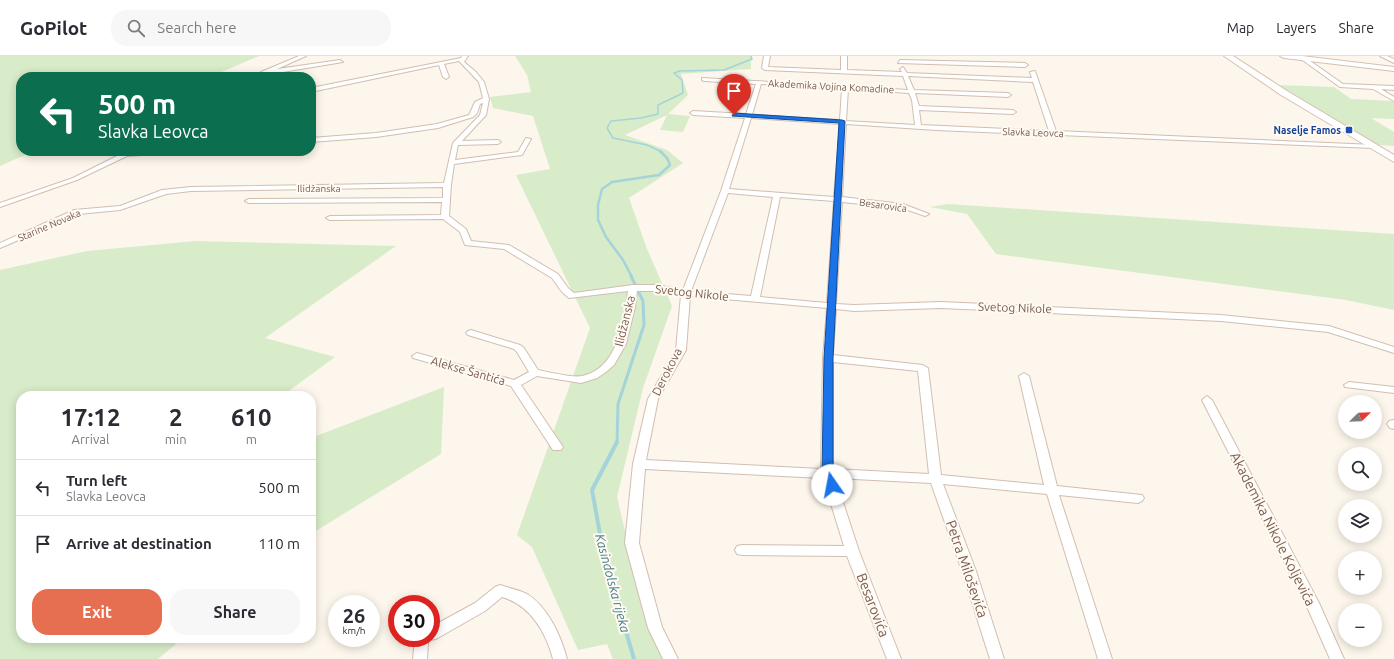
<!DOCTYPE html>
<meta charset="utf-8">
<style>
body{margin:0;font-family:Ubuntu,sans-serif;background:#f7f7f7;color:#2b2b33;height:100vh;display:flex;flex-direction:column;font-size:15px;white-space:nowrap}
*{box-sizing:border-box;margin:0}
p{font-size:13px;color:#7c7c81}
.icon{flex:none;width:22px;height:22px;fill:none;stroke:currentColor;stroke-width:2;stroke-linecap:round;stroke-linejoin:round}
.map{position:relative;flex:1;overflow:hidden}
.side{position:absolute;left:16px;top:335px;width:300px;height:252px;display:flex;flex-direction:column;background:#fff;border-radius:16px;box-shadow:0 2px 10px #0003}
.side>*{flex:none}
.banner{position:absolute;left:16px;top:16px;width:300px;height:84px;border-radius:16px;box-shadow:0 2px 10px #0003;background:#0b6e4f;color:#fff;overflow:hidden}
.needle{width:26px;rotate:67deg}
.fabs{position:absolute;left:1338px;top:339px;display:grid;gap:8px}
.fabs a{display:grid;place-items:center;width:44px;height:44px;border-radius:50%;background:#fff;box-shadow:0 2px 10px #0003;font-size:20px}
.speed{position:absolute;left:328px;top:539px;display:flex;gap:8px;font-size:20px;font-weight:700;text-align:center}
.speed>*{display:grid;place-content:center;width:52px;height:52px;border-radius:50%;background:#fff;box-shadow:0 2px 10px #0003;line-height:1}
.speed small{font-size:10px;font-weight:400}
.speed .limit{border:6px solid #d22;background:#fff;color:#111}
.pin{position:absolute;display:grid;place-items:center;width:34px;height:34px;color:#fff;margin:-41px -17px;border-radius:50% 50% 50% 0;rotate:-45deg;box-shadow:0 0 4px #0007}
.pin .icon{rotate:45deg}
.me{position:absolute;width:44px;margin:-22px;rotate:348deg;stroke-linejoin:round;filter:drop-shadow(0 0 3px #0008)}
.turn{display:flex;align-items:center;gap:14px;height:84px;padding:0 16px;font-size:18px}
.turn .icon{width:52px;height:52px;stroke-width:2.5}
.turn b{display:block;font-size:28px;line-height:34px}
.eta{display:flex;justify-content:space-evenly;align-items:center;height:68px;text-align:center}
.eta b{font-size:24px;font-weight:700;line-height:28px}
.primary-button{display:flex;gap:8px;margin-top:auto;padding:8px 16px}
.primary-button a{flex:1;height:46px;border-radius:16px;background:#e76f51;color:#fff;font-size:16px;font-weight:700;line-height:46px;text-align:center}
.primary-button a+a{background:#f7f7f7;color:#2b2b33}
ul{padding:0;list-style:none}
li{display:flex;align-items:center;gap:12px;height:56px;padding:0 16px;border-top:1px solid #e1e1e2}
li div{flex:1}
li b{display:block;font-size:15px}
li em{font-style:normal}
header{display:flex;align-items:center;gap:24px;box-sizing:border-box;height:56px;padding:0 20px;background:#fff;border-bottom:1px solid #e1e1e2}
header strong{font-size:19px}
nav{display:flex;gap:22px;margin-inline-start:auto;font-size:14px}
.search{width:280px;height:36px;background:#f7f7f7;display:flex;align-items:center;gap:10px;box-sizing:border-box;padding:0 14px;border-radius:16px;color:#7c7c81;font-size:15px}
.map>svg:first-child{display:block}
.green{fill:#d8ecc9}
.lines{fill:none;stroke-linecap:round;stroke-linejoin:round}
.stream-far3{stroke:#a5d3da;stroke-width:1.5}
.stream-far2{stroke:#a5d3da;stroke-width:2.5}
.stream-far1{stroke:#a5d3da;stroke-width:3}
.stream{stroke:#a5d3da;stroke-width:4}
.street-casing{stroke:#d1beb0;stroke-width:2}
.secondary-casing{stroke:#d6c0b0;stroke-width:2}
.street{fill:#fff;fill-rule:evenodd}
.secondary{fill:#fff;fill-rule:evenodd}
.route{fill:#1a73e8;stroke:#114b97}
.transit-dot{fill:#1a4fb4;stroke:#fffaf3;stroke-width:1.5}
.labels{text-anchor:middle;stroke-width:4;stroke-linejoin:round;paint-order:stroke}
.far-street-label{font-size:10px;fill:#7a5c4d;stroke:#fffaf3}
.far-transit-label{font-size:10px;font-weight:bold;fill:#164399;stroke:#fffaf3;text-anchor:end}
.street-label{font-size:12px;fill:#7a5c4d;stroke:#fffaf3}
.water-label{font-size:13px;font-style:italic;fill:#437c86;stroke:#fffaf3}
.near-street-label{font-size:14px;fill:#7a5c4d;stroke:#fffaf3}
</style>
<header>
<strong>GoPilot</strong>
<div class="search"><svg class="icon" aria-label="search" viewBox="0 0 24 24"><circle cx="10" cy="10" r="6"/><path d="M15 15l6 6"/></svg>Search here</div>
<nav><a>Map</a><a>Layers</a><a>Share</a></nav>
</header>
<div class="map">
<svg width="1394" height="603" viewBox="0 0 1394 603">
<rect width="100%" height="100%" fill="#fdf6ec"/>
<g class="green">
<path d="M0 0H259L210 21H21V95H34L0 110Z"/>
<path d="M515 0H751V13L681 18 688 39 668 58 690 60 683 76 660 74 667 59 625 79 667 94 683 107 629 142 647 193 672 250 643 332 617 441 648 572 664 603H613L607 588 578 594 532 491 517 479 590 272 516 119 550 113 533 60 493 52 490 41 531 36 527 19Z"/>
<path d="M1278 29 1334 31 1351 43 1394 45V63L1371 62 1394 76V90L1378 89Z"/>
<path d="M948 148 1394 178V254L1346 244 996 198 967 158 930 151Z"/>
<path d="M196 185 396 190 265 282 335 301 282 340H21V582H183L158 603H0V214L87 195Z"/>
<path d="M444 331 441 398 311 478V382Z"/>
</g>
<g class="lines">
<path class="stream-far3" d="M662 96 647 89 613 82 607 72 611 65 641 62 658 58V49L683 37 682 24 674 17 680 15 724 14 752 3 751 0"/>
<path class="stream-far2" d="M632 221 623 204 606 181 598 164V149L602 133 612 126 659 119 670 109 667 102 660 95"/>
<path class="stream-far1" d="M617 387 618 348 644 269 643 245 631 220"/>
<path class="stream" d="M617 386 592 434 604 500 634 603"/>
<g class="street-casing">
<g id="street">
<path d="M299 0H306L277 13 340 4 343 6 253 21 261 16Z"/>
<path d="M462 0H468L464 6 476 16 484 26 489 43 486 59 462 85 498 84 501 86 498 88 458 89 455 104 518 96 526 82 531 83 522 99 454 108 451 129 449 160 466 173 471 185 509 189 558 218 568 232 574 237 633 229H657L683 234 721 135 745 62 693 59 690 57 693 55 746 58 756 28 704 25 702 24V22L908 34 903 20 765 14 762 12 764 0H770L768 11 841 14V0H847V14L902 16 900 13 903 11 907 17 1032 22 1030 16 1035 15 1056 75 1375 89V91L1373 92 936 74 846 68 842 141 903 148 929 158 925 160 902 152 842 146 836 248 854 249 941 246 1221 259 1329 270 1394 291V297L1328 276 1221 265 941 252 854 255 836 253 833 299 923 309 928 312 941 419 1044 429 1019 320 1024 317 1029 320 1057 430 1142 439 1144 442 1142 445 1138 447 1059 439 1112 603H1098L1047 438 943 428 976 515 1004 603H990L962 515 931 427 835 422 859 495 901 603H887L847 500 742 499 737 498 735 494 737 490 742 489 844 490 823 422 645 413 639 487 662 571 678 603H663L648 572 625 487 633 408 648 343 676 294 681 239 657 235H637L635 251 626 288 614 309 606 316 597 322 581 327 537 320 521 329 563 391 561 394H553L511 330 413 302 412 300 417 297 514 324 529 316 517 296 514 293 468 279 466 277 468 275 471 274 520 289 524 292 538 314C548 316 573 322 582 320 618 313 624 265 628 235L569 242 562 236 552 222 504 193 465 189 460 176 443 163 330 164 326 162 330 160 441 159 442 146 249 147 245 145 249 143 443 142V131L191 135 166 138 120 154 79 158 0 192V187L74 154 120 150 162 134 191 131 444 127 453 87 480 59 483 47 480 48 477 57 473 61 438 72 376 81 311 86V82L376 77 437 68 469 59 475 46 483 42 479 26 459 5 444 8 449 21 446 23 443 21 439 9 311 36V32L461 2ZM908 20 1033 26 1049 75 921 69 919 54 1013 58 1016 56 1013 54 919 50 915 37 1008 41 1011 39 1008 37 914 34ZM761 28 842 33 840 64 752 59ZM848 33 909 37 912 44 915 69 846 65ZM751 62 840 68 834 141 729 133ZM728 137 773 141 751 240 691 235ZM780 141 834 145 827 247 760 241ZM690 240 827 252 823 302 821 413 646 404 658 343 686 294ZM833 306 918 315 929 418 833 413Z"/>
<path d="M1303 0 1343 28 1394 30V34L1381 33 1394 41V45L1373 33 1340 31 1301 3Z"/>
<path d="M1380 0H1387L1394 3V7Z"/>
<path d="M900 4 1025 7 1028 9 1025 11 898 7Z"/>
<path d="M127 95H173L170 97 127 100 77 124 0 151V147L73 122Z"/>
<path d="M1349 326 1394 331V337L1345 331 1344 329Z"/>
<path d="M1207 340 1212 344 1319 547 1344 603H1330L1308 553 1202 344Z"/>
<path d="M1393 364H1394V373L1390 372 1387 368 1389 365Z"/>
<path d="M500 529C509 532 519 534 527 538 548 551 561 580 567 603H553C546 576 530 549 502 541L485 555 436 583 430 584 428 587 427 603H413L415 582H431V571L475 547 495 531Z"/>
</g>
</g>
<g class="secondary-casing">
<g id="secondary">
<path d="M1224 0H1233L1287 35 1394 99V106L1281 39Z"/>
<path d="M1280 0H1302L1394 11V15L1284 2Z"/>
</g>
</g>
<use href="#street" class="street"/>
<use href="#secondary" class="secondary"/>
</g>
<path class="route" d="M734 57 842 64 845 65 833 302V416L837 429 832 433 826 429 822 416 824 302 839 67 732 60Z"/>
<rect class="transit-dot" x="1345" y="70" width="8" height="8" rx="2"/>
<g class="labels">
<g class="far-street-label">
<text transform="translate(831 30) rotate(3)" y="4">Akademika Vojina Komadine</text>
<text transform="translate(1033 76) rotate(2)" y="4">Slavka Leovca</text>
<text x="319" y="136">Ilidžanska</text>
<text transform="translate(883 149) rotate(8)" y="4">Besarovića</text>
<text transform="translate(49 169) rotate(-23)" y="4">Starine Novaka</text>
</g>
<g class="far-transit-label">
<text x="1341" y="78">Naselje Famos</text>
</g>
<g class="street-label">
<text transform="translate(692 237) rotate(6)" y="4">Svetog Nikole</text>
<text transform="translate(1015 252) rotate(2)" y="4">Svetog Nikole</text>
<text transform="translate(625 265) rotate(-76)" y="4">Ilidžanska</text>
<text transform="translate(468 315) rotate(16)" y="4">Alekse Šantića</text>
<text transform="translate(667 316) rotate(-63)" y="4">Derokova</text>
</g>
<g class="water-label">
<text transform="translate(613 527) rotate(75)" y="5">Kasindolska rijeka</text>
</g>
<g class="near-street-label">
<text transform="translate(1273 473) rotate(63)" y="5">Akademika Nikole Koljevića</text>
<text transform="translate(967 513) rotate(71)" y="5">Petra Miloševića</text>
<text transform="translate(873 549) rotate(69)" y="5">Besarovića</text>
</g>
</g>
</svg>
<div class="fabs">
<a><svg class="needle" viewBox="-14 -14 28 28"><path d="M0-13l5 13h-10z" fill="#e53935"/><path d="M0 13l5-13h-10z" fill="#7c7c81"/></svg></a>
<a><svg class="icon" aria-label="search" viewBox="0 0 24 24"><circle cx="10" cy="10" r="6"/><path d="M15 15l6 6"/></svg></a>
<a><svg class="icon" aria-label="layers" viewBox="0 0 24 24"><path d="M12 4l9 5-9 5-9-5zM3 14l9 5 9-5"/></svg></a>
<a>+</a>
<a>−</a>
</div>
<div class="speed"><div>26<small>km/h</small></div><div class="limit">30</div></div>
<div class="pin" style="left:734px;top:59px;background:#d93025"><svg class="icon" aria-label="arrive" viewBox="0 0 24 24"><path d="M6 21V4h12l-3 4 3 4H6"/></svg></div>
<svg class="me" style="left:832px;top:429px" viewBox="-20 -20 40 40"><circle r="19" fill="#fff"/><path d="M0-13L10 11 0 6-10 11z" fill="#1a73e8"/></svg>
<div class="banner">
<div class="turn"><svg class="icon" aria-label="left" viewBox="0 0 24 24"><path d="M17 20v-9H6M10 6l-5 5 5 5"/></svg><div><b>500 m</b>Slavka Leovca</div></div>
</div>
<section class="side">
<div class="eta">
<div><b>17:12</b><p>Arrival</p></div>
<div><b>2</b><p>min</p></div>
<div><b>610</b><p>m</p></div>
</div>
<ul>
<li><svg class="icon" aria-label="left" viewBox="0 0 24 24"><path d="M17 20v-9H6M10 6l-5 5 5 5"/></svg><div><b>Turn left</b><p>Slavka Leovca</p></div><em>500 m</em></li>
<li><svg class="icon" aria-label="arrive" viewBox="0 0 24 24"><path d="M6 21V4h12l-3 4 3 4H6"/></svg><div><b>Arrive at destination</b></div><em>110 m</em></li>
</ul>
<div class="primary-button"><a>Exit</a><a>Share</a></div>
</section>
</div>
